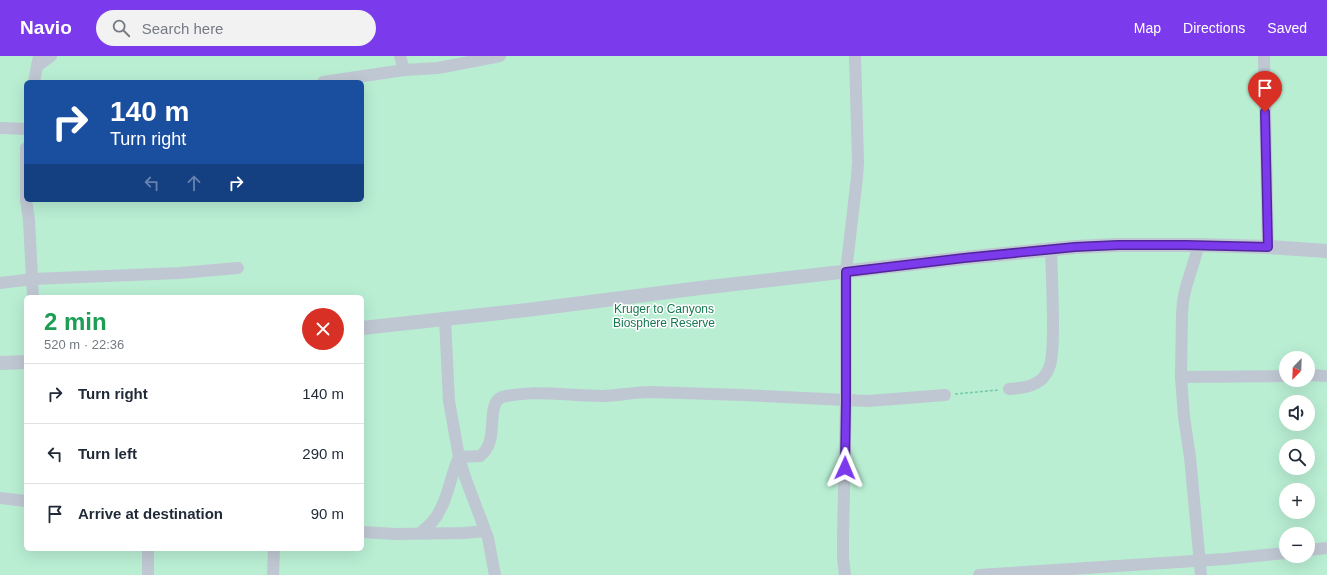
<!DOCTYPE html>
<meta charset="utf-8">
<style>
body{margin:0;font-family:Arial,sans-serif;background:#f2f2f3;color:#1f2937;height:100vh;display:flex;flex-direction:column;font-size:15px;white-space:nowrap}
*{box-sizing:border-box;margin:0}
p{font-size:13px;color:#747a83}
.icon{flex:none;width:22px;height:22px;fill:none;stroke:currentColor;stroke-width:2;stroke-linecap:round;stroke-linejoin:round}
.map{position:relative;flex:1;overflow:hidden}
.drawer{position:absolute;left:24px;top:239px;width:340px;height:256px;display:flex;flex-direction:column;background:#fff;border-radius:6px;box-shadow:0 4px 16px #0002}
.drawer>*{flex:none}
.banner{position:absolute;left:24px;top:24px;width:340px;height:122px;border-radius:6px;box-shadow:0 4px 16px #0002;background:#1a4fa0;color:#fff;overflow:hidden}
.needle{width:26px;rotate:203deg}
.buttons{position:absolute;left:1279px;top:295px;display:grid;gap:8px}
.buttons a{display:grid;place-items:center;width:36px;height:36px;border-radius:50%;background:#fff;box-shadow:0 4px 16px #0002;font-size:20px}
.pin{position:absolute;display:grid;place-items:center;width:34px;height:34px;color:#fff;margin:-41px -17px;border-radius:50% 50% 50% 0;rotate:-45deg;box-shadow:0 0 4px #0007}
.pin .icon{rotate:45deg}
.me{position:absolute;width:44px;margin:-22px;rotate:1deg;stroke-linejoin:round;filter:drop-shadow(0 0 3px #0008)}
.turn{display:flex;align-items:center;gap:14px;height:84px;padding:0 20px;font-size:18px}
.turn .icon{width:52px;height:52px;stroke-width:2.5}
.turn b{display:block;font-size:28px;line-height:34px}
.lanes{display:flex;align-items:center;height:38px;padding:0 20px;background:#0003;justify-content:center;gap:20px;direction:ltr}
.lanes .off{opacity:.35}
.round{display:grid;place-items:center;flex:none;width:42px;height:42px;border-radius:21px;background:#f2f2f3}
.summary{display:flex;align-items:center;justify-content:space-between;height:68px;padding:0 20px}
h1{font-size:24px;font-weight:600;line-height:30px;color:#1e9e55}
ul{padding:0;list-style:none}
li{display:flex;align-items:center;gap:12px;height:60px;padding:0 20px;border-top:1px solid #e0e1e3}
li div{flex:1}
li b{display:block;font-size:15px}
li em{font-style:normal}
header{display:flex;align-items:center;gap:24px;box-sizing:border-box;height:56px;padding:0 20px;background:#7c3aed;color:#fff}
header strong{font-size:19px}
nav{display:flex;gap:22px;margin-inline-start:auto;font-size:14px}
.search{width:280px;height:36px;background:#f2f2f3;display:flex;align-items:center;gap:10px;box-sizing:border-box;padding:0 14px;border-radius:22px;color:#747a83;font-size:15px}
.map>svg:first-child{display:block}
.green{fill:#b9eed3;fill-rule:evenodd}
.lines{fill:none;stroke-linecap:round;stroke-linejoin:round}
.path{stroke:#72cba8;stroke-width:1.5;stroke-dasharray:3 2;stroke-linecap:butt}
.minor{stroke:#bfc7d2;stroke-width:12}
.tertiary{stroke:#bfc7d2;stroke-width:14}
.route-casing{stroke:#51269a;stroke-width:10}
.route{stroke:#7c3aed;stroke-width:7}
.labels{text-anchor:middle;stroke-width:3;stroke-linejoin:round;paint-order:stroke}
.park-label{font-size:12px;fill:#177952;stroke:#fff}
</style>
<header>
<strong>Navio</strong>
<div class="search"><svg class="icon" aria-label="search" viewBox="0 0 24 24"><circle cx="10" cy="10" r="6"/><path d="M15 15l6 6"/></svg>Search here</div>
<nav><a>Map</a><a>Directions</a><a>Saved</a></nav>
</header>
<div class="map">
<svg width="1327" height="519" viewBox="0 0 1327 519">
<rect width="100%" height="100%" fill="#efecec"/>
<path class="green" d="M0 0H1327V519H0ZM26 26H362V144H26ZM26 241H362V493H26ZM1286 302H1308V324H1286ZM1286 346H1308V368H1286ZM1286 390H1308V412H1286ZM1286 434H1308V456H1286ZM1286 478H1308V500H1286Z"/>
<g class="lines">
<path class="path" d="M955 338 999 334"/>
<g class="minor">
<path d="M400 0 404 14"/>
<path d="M1264 0 1268 191"/>
<path d="M37 10 51 0"/>
<path d="M34 26 39 0"/>
<path d="M323 26 404 14 438 12 500 0"/>
<path d="M0 72 26 73"/>
<path d="M26 92V140"/>
<path d="M26 144 29 164 33 241"/>
<path d="M1199 189 1186 231 1183 245 1182 259 1181 321 1184 361 1190 401 1201 519"/>
<path d="M0 227 33 223 180 217 238 212"/>
<path d="M445 263 449 345 459 401 465 421 488 482 495 519"/>
<path d="M1308 319 1327 320"/>
<path d="M1181 321 1286 320"/>
<path d="M1009 333C1021 332 1034 331 1043 322 1047 317 1050 311 1051 305 1053 294 1053 282 1053 271 1053 245 1052 220 1051 194"/>
<path d="M0 442 26 445"/>
<path d="M362 476 396 478 464 477 485 475"/>
<path d="M420 477C428 471 436 463 440 454 449 438 451 418 459 401L480 400C501 385 484 349 502 341 535 333 568 340 601 340 617 340 634 336 650 336L743 339 846 344 868 345 945 339"/>
<path d="M1308 494 1327 492"/>
<path d="M148 519V493"/>
<path d="M273 519 274 493"/>
<path d="M845 519 843 502V481L846 344V216L857 121 858 106 855 0"/>
<path d="M979 519 1225 503 1286 497"/>
</g>
<g class="tertiary">
<path d="M362 272 527 254 700 232 964 202 1075 191 1118 189H1199L1268 191 1327 195"/>
<path d="M0 307 26 306"/>
</g>
</g>
<g class="lines">
<g class="route-casing">
<path id="route" d="M845 412 846 344V216L964 202 1075 191 1118 189H1186L1268 191 1265 56"/>
</g>
<use href="#route" class="route"/>
</g>
<g class="labels">
<g class="park-label">
<text x="664" y="257">Kruger to Canyons<tspan x="664" dy="14">Biosphere Reserve</tspan></text>
</g>
</g>
</svg>
<div class="buttons">
<a><svg class="needle" viewBox="-14 -14 28 28"><path d="M0-13l5 13h-10z" fill="#e53935"/><path d="M0 13l5-13h-10z" fill="#747a83"/></svg></a>
<a><svg class="icon" aria-label="sound" viewBox="0 0 24 24"><path d="M4 9h4l5-4v14l-5-4H4zM17 9q2 3 0 6"/></svg></a>
<a><svg class="icon" aria-label="search" viewBox="0 0 24 24"><circle cx="10" cy="10" r="6"/><path d="M15 15l6 6"/></svg></a>
<a>+</a>
<a>−</a>
</div>
<div class="pin" style="left:1265px;top:56px;background:#d93025"><svg class="icon" aria-label="arrive" viewBox="0 0 24 24"><path d="M6 21V4h12l-3 4 3 4H6"/></svg></div>
<svg class="me" style="left:845px;top:412px" viewBox="-20 -20 40 40"><path d="M0-17L14 15 0 8-14 15z" fill="#7c3aed" stroke="#fff" stroke-width="4"/></svg>
<div class="banner">
<div class="turn"><svg class="icon" aria-label="right" viewBox="0 0 24 24"><path d="M7 20v-9h11M14 6l5 5-5 5"/></svg><div><b>140 m</b>Turn right</div></div>
<div class="lanes"><svg class="icon off" aria-label="left" viewBox="0 0 24 24"><path d="M17 20v-9H6M10 6l-5 5 5 5"/></svg><svg class="icon off" aria-label="ahead" viewBox="0 0 24 24"><path d="M12 20V5M6 11l6-6 6 6"/></svg><svg class="icon" aria-label="right" viewBox="0 0 24 24"><path d="M7 20v-9h11M14 6l5 5-5 5"/></svg></div>
</div>
<section class="drawer">
<div class="summary"><div><h1>2 min</h1><p>520 m · 22:36</p></div><a class="round" style="background:#d93025;color:#fff"><svg class="icon" aria-label="close" viewBox="0 0 24 24"><path d="M6 6l12 12M18 6L6 18"/></svg></a></div>
<ul>
<li><svg class="icon" aria-label="right" viewBox="0 0 24 24"><path d="M7 20v-9h11M14 6l5 5-5 5"/></svg><div><b>Turn right</b></div><em>140 m</em></li>
<li><svg class="icon" aria-label="left" viewBox="0 0 24 24"><path d="M17 20v-9H6M10 6l-5 5 5 5"/></svg><div><b>Turn left</b></div><em>290 m</em></li>
<li><svg class="icon" aria-label="arrive" viewBox="0 0 24 24"><path d="M6 21V4h12l-3 4 3 4H6"/></svg><div><b>Arrive at destination</b></div><em>90 m</em></li>
</ul>
</section>
</div>
